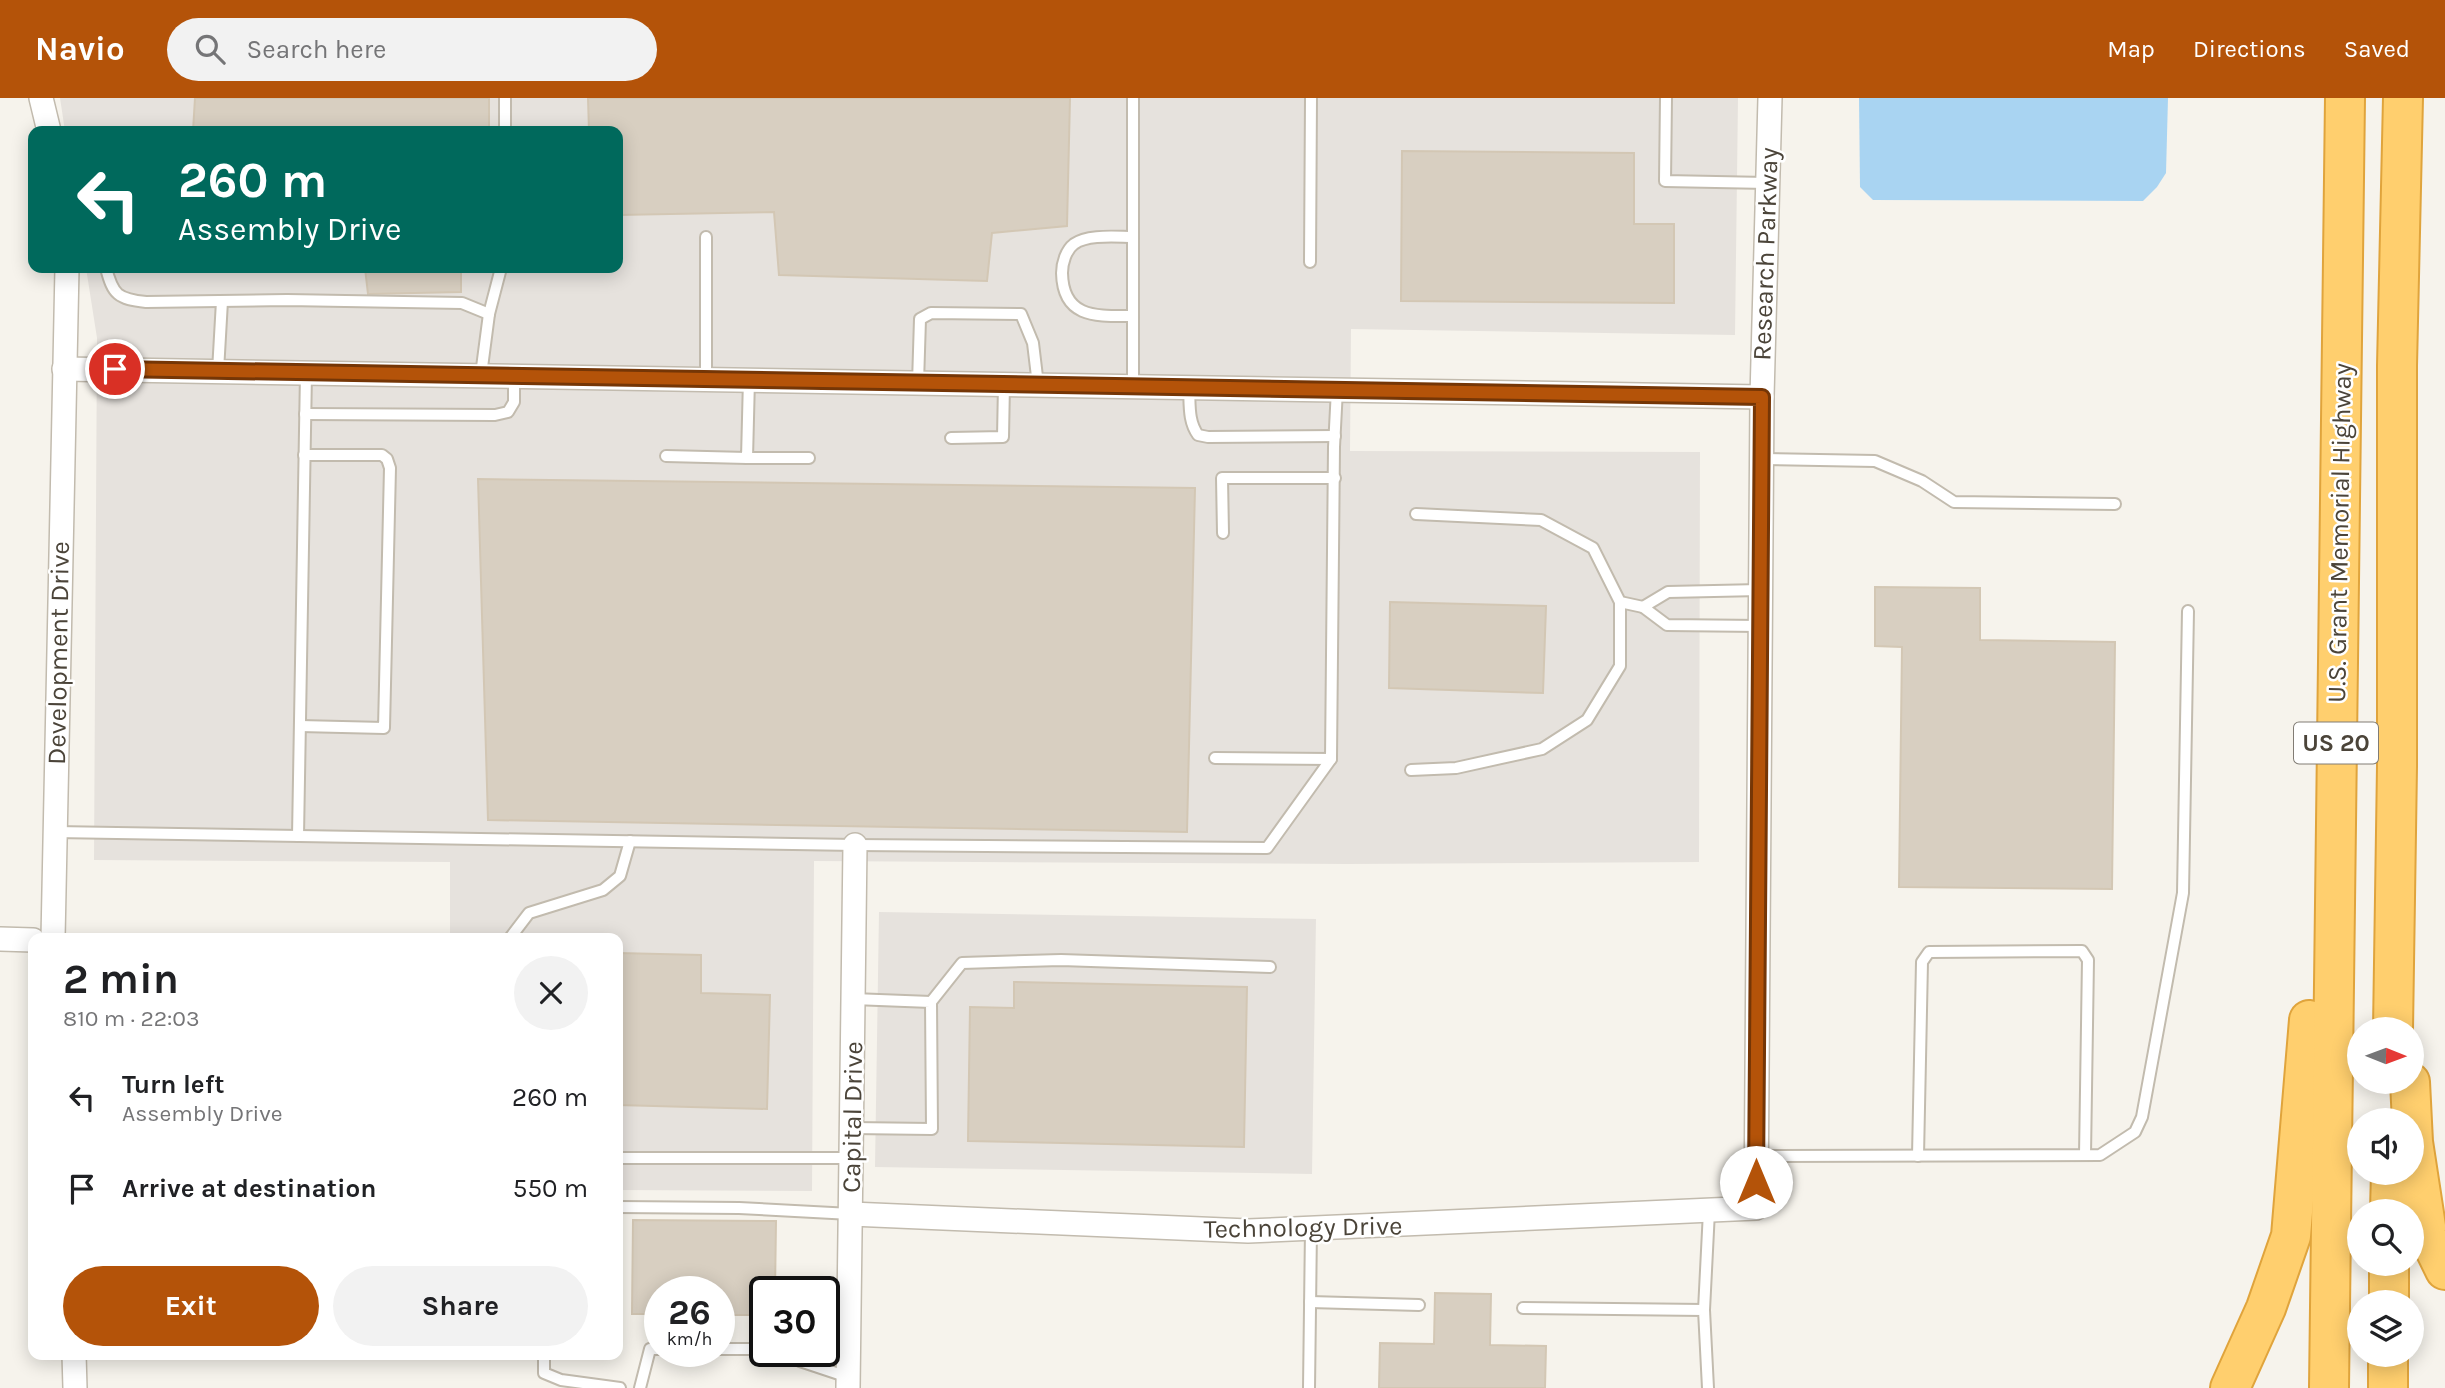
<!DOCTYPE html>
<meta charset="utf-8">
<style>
body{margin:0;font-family:Karla,sans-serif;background:#f2f2f2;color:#202124;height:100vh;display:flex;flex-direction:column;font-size:26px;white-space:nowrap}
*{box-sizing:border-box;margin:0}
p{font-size:23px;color:#757577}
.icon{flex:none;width:38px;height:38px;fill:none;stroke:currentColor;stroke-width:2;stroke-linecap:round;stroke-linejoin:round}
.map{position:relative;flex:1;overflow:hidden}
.side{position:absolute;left:28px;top:835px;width:595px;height:427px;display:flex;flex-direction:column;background:#fff;border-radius:14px;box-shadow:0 4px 18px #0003}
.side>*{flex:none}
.banner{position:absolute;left:28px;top:28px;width:595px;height:147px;border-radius:14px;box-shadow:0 4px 18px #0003;background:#00695c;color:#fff;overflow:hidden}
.needle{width:46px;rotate:91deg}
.fabs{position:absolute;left:2347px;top:919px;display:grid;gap:14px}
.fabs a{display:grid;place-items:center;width:77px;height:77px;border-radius:50%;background:#fff;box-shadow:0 4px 18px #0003;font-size:35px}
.speed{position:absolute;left:644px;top:1178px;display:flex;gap:14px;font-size:35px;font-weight:700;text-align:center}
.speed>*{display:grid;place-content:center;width:91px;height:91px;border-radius:50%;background:#fff;box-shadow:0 4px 18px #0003;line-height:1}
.speed small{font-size:18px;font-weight:400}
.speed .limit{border:4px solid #111;border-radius:10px;background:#fff;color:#111}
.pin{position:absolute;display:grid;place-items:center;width:60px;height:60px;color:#fff;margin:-30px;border:4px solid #fff;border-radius:50%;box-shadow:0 2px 7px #0007}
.me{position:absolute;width:77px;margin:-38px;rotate:0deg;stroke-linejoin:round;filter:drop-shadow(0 0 5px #0008)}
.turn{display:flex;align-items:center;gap:24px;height:147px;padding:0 35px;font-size:32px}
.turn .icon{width:91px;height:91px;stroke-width:2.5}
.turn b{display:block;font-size:49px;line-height:60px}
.round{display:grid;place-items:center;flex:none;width:74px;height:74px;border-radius:37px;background:#f2f2f2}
.head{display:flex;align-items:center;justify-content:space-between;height:119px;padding:0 35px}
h1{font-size:42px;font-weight:700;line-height:52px}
.cta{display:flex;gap:14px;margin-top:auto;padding:14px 35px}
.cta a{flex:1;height:80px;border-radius:42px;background:#b45309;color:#fff;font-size:28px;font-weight:700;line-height:80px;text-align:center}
.cta a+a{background:#f2f2f2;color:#202124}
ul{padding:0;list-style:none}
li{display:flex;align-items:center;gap:21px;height:91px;padding:0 35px}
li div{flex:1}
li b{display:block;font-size:26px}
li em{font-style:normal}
header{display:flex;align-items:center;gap:42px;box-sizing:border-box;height:98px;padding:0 35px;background:#b45309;color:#fff}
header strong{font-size:33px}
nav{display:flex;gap:38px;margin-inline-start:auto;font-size:24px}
.search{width:490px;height:63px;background:#f2f2f2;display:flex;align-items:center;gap:18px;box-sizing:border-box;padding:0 24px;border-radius:38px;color:#757577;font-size:26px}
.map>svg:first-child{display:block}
.industrial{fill:#e6e2dd}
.water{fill:#a9d4f2}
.building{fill:#d8cfc1;stroke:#d3c7b4;stroke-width:2}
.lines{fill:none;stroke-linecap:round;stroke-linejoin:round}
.service-casing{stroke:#c2bbae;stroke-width:14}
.minor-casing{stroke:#c2bbae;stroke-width:26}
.motorway-casing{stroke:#e0a43c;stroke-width:42}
.service{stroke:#fff;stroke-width:10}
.minor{stroke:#fff;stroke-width:23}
.motorway{stroke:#ffcf6e;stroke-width:38}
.route-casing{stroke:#753606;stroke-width:18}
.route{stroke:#b45309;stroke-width:12}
.labels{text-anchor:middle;stroke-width:5;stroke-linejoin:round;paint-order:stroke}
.shield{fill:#fff;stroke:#817c74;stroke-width:2}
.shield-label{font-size:24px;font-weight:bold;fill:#4b4439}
.street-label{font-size:26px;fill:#4b4439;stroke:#fff}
</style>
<header>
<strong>Navio</strong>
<div class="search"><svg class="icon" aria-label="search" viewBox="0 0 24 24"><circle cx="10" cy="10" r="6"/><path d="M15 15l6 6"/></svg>Search here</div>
<nav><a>Map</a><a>Directions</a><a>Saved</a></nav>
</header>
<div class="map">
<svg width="2445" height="1290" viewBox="0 0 2445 1290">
<rect width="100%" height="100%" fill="#f6f3ec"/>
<g class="industrial">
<path d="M60 0H1738L1735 237 1351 231 1350 353 1700 354 1699 764 1347 766 814 763 812 1093 618 1092V840H450V764L94 762 97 240 86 170H618V33H65Z"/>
<path d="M879 814 1316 821 1312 1076 875 1069Z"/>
</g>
<path class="water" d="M1859 0H2168L2166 75 2157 89 2143 103 1873 102 1860 89Z"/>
<g class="building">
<path d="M195 0H489V33H193Z"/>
<path d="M588 0H1070L1067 128 992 135 987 183 779 177 774 114 618 117V33H589Z"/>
<path d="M1402 53 1634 55V126H1674V205L1401 203Z"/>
<path d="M365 170H461V194L368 196Z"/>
<path d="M478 381 1195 390 1187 734 488 722Z"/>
<path d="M1875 489 1980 490V542L2115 544 2112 791 1899 789 1902 549 1875 548Z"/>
<path d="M1390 504 1546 508 1543 595 1389 590Z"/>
<path d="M618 855 701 857V895L770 897 767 1011 618 1007Z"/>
<path d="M1014 884 1247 889 1244 1049 968 1043 970 909 1014 910Z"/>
<path d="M633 1122 776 1123 775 1194H765V1217H719V1194H660V1216H632Z"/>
<path d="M1435 1195 1491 1196 1490 1247 1546 1248 1545 1290H1379L1380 1245 1434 1246Z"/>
</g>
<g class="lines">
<g class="service-casing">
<g id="service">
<path d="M1133 0V288"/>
<path d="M1666 0 1665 83 1767 85"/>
<path d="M505 33V0"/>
<path d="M706 139V281"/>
<path d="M1310 164 1311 0"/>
<path d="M106 170C113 197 118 201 146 204L287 202 462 205 489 216"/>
<path d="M1133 218C1097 218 1063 221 1062 175 1062 165 1066 152 1074 146 1088 136 1116 139 1133 139"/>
<path d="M218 273 222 203"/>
<path d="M481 277 489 216 501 170"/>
<path d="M918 285 920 221 931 215 1021 216 1033 245 1038 287"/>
<path d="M1189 290C1190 307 1188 323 1198 337L1208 339 1335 338"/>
<path d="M305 316 495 317 508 314 514 304V278"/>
<path d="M951 340 1003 339 1004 286"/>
<path d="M666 358 747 360 749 281"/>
<path d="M747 360H809"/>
<path d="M1761 361 1875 363 1922 383 1954 404 2115 406"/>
<path d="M1416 416 1541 422 1593 450 1620 504 1643 509"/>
<path d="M1223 435 1222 380H1335"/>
<path d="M1760 528 1667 527 1643 509 1668 494 1760 492"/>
<path d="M300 628 384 630 390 370 387 361 382 357H304"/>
<path d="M1215 660 1331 661 1334 349 1337 291"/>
<path d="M1411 672 1456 670 1542 651 1587 622 1620 568V504"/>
<path d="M55 734 855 747 1267 750 1331 661"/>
<path d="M298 738 306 275"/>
<path d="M510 840 529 815 603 792 620 778 630 743"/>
<path d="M931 904 962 865 1061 862 1270 869"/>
<path d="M852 1030 932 1031 931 904 853 901"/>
<path d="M1756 1058 2100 1057 2135 1034 2142 1019 2183 795 2188 513"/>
<path d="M1918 1058 1922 864 1929 854 2082 853 2088 862 2085 1057"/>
<path d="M618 1060H852"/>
<path d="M618 1109 739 1110 851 1116"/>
<path d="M1310 1204 1419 1207"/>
<path d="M1523 1210 1704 1212 1708 1290"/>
<path d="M1704 1212 1709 1113"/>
<path d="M719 1251H765"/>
<path d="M790 1253 800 1263 848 1279"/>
<path d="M544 1256V1275L561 1282 620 1290"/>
<path d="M640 1290 650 1251H660"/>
<path d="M1309 1290 1311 1131"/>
</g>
</g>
<g class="minor-casing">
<g id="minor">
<path d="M41 0 49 33"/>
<path d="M64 271 1762 299"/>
<path d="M53 840 67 170"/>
<path d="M0 841 33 842"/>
<path d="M851 1116 1248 1133 1756 1110 1762 299 1770 0"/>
<path d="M74 1256 75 1290"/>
<path d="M848 1290 855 747"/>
</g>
</g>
<g class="motorway-casing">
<g id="motorway">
<path d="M2393 931 2397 668V268L2403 0"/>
<path d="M2410 984 2413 1044 2427 1135 2445 1172"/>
<path d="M2390 1113 2391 1074"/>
<path d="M2389 1204V1166"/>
<path d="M2230 1290 2266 1210 2291 1138 2309 922"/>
<path d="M2329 1290 2345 0"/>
<path d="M2388 1290V1256"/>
</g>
</g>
<use href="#service" class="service"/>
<use href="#minor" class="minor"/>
<use href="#motorway" class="motorway"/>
</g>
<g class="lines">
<g class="route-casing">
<path id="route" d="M115 271 1762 299 1756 1084"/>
</g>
<use href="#route" class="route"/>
</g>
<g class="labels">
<rect class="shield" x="2294" y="624.5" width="84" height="41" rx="5"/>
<g class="shield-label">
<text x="2336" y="653">US 20</text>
</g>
<g class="street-label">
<text transform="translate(1765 156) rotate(-88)" y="9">Research Parkway</text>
<text transform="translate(2339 435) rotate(-89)" y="9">U.S. Grant Memorial Highway</text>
<text transform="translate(58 555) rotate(-89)" y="9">Development Drive</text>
<text transform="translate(852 1019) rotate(-89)" y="9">Capital Drive</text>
<text transform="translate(1303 1129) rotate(-1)" y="9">Technology Drive</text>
</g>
</g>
</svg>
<div class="fabs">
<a><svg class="needle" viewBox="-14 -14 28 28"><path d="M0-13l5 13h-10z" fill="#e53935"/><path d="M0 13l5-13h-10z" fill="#757577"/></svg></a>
<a><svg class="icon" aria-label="sound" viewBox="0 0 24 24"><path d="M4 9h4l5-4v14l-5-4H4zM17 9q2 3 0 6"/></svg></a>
<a><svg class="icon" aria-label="search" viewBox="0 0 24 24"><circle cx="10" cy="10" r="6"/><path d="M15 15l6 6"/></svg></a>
<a><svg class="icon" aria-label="layers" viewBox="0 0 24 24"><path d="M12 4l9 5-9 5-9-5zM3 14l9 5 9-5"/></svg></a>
</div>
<div class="speed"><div>26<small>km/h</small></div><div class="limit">30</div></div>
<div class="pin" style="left:115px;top:271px;background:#d93025"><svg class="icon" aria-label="arrive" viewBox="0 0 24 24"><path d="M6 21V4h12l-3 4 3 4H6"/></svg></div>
<svg class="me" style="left:1756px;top:1084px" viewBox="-20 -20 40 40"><circle r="19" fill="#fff"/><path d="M0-13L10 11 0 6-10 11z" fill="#b45309"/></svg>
<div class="banner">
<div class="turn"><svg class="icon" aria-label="left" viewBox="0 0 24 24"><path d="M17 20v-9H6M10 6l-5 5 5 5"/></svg><div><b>260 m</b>Assembly Drive</div></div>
</div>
<section class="side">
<div class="head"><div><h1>2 min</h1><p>810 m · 22:03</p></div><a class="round"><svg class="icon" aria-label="close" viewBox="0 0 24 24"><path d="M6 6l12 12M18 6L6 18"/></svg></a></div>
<ul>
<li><svg class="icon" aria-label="left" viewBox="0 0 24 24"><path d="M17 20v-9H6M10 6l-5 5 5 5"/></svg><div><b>Turn left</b><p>Assembly Drive</p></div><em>260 m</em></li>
<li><svg class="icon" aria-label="arrive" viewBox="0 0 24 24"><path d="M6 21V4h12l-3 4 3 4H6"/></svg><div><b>Arrive at destination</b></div><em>550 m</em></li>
</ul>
<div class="cta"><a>Exit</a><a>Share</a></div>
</section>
</div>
